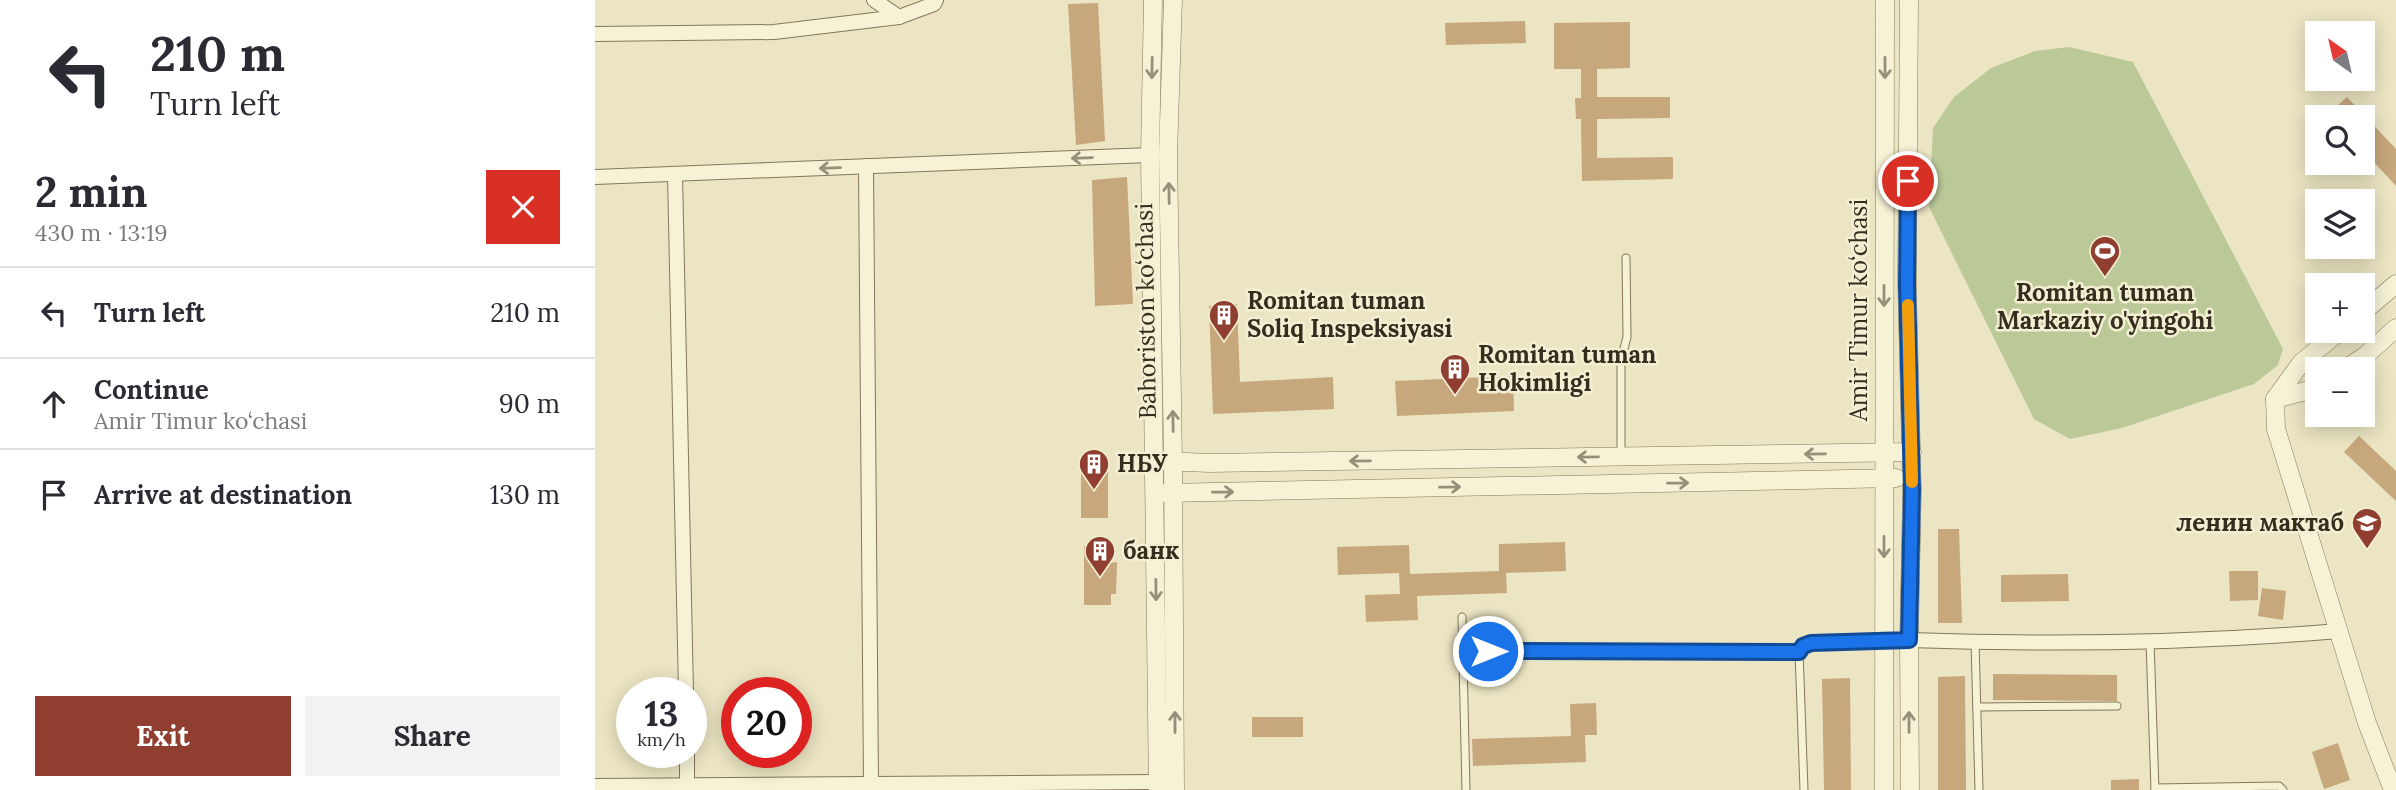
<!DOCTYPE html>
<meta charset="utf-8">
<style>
body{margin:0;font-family:Lora,serif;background:#f2f2f3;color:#2b2b33;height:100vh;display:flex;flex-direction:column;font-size:26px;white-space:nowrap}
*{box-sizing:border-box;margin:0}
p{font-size:23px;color:#7c7c81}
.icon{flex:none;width:38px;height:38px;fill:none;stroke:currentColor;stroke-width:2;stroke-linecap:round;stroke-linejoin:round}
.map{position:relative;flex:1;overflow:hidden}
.sheet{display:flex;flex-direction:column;background:#fff;width:595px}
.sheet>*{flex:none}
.top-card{background:#fff;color:#2b2b33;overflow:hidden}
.needle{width:46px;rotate:326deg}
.tools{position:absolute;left:1710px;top:21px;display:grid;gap:14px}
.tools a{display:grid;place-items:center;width:70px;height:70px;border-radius:0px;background:#fff;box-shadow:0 4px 18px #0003;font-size:35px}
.speed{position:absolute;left:21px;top:677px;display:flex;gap:14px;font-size:35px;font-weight:700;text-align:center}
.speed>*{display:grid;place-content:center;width:91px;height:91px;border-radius:50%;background:#fff;box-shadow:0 4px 18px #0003;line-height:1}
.speed small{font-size:18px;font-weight:400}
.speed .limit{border:10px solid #d22;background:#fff;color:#111}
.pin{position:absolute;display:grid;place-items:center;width:60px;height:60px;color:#fff;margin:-30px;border:4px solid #fff;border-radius:50%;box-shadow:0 2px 7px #0007}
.me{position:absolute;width:77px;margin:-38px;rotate:90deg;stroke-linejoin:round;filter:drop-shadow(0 0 5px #0008)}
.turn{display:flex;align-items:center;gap:24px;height:147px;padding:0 35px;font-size:32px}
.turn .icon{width:91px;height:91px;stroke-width:2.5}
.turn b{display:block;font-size:49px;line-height:60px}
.round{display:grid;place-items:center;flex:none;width:74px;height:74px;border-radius:0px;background:#f2f2f3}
.overview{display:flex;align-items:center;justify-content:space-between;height:119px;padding:0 35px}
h1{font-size:42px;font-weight:700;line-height:52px}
.action{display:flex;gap:14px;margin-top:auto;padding:14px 35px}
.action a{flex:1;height:80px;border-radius:0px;background:#8f3e2f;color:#fff;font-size:28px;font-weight:700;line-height:80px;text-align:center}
.action a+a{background:#f2f2f3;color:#2b2b33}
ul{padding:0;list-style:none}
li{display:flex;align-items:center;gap:21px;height:91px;padding:0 35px;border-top:2px solid #e1e1e2}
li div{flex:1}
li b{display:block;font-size:26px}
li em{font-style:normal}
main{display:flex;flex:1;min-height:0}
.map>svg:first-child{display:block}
.green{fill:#bbc898}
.building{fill:#c7a77c}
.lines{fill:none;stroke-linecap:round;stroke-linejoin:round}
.service-casing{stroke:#84775b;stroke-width:9}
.minor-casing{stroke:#84775b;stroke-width:16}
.tertiary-casing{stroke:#84775b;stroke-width:19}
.service{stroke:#f6f2d6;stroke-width:7}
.minor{stroke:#f6f2d6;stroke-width:14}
.tertiary{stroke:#f6f2d6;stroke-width:18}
.oneway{stroke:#96907a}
.route-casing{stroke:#114b97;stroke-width:18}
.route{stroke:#1a73e8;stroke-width:12}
.slow{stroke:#f59e0b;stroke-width:12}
.labels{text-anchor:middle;stroke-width:5;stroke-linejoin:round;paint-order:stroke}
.poi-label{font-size:24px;font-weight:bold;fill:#352d1e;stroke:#f3efd3;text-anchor:start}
.street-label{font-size:24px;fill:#352d1e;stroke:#f3efd3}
</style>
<main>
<section class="sheet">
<div class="top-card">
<div class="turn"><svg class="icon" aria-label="left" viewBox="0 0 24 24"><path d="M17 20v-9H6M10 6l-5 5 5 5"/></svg><div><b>210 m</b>Turn left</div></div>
</div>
<div class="overview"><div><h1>2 min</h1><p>430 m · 13:19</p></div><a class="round" style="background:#d93025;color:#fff"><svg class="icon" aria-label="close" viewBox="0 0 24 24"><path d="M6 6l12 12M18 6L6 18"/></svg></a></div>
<ul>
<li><svg class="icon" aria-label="left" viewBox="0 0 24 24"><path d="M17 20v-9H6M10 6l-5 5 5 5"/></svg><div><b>Turn left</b></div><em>210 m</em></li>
<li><svg class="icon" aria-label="ahead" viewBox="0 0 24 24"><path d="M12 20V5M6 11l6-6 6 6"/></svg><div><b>Continue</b><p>Amir Timur ko‘chasi</p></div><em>90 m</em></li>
<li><svg class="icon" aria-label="arrive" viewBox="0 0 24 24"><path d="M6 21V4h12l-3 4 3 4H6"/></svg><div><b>Arrive at destination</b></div><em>130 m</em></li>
</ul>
<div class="action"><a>Exit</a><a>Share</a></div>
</section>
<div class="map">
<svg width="1801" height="790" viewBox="0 0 1801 790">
<rect width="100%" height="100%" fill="#ebe5c3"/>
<path class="green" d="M1474 47 1538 62 1688 349 1683 365 1659 384 1527 428 1475 439 1439 419 1334 207 1338 128 1359 97 1396 68 1440 51Z"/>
<g class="building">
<path d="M503 3 510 141 481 145 473 4Z"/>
<path d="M930 21 931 43 851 45 850 23Z"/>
<path d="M1035 22V68L1002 69V97H1075V118L1002 119V158L1078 157V179L987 181 986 119H981L980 98H986V69H959V23Z"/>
<path d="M1752 97 1801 149V186L1778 161 1769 169 1763 163H1768V117H1730Z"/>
<path d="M532 177 538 304 500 306 497 180Z"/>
<path d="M642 304 645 382 738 377 739 409 618 414 614 306Z"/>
<path d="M918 376 919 411 802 416 800 381Z"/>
<path d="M1764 436 1801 471V501L1749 452Z"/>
<rect x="486" y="464" width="27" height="54"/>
<path d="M1343 529H1364L1367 623H1343Z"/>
<path d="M970 542 971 571 911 573 912 593 822 596 823 620 771 622 770 595 805 594 804 573 743 575 742 547 814 545 815 574 904 571V544Z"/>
<path d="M489 546H515V563L522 562 521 594H516V605H489Z"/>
<path d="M1634 571H1663V600L1635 601Z"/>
<path d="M1473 574 1474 601 1406 602V575Z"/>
<path d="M1667 588 1691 591 1688 620 1663 616Z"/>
<path d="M1398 674 1522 675V701L1398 700Z"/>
<path d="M1370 676 1371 790H1343V677Z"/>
<path d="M1255 678 1256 790H1229L1227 679Z"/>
<path d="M1001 703 1002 735H990L991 762 878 766 877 739 976 736 975 704Z"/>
<rect x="657" y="717" width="51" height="20"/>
<path d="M1743 743 1755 780 1729 789 1717 752Z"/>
<path d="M1544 779V790H1516V780Z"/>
</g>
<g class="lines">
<g class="service-casing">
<g id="service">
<path d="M1026 456V360L1032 337 1031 258"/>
<path d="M867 617 871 790"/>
<path d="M1555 641 1560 790"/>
<path d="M1380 642 1384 790"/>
<path d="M867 651H1204"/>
<path d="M1382 707 1522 706"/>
<path d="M1560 788 1684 786 1688 790"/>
<path d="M1209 790 1204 651 1208 646 1216 643 1288 640"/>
</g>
</g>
<g class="minor-casing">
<g id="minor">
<path d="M279 0 304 17"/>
<path d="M0 34 179 32 304 17 339 4 341 0"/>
<path d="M271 166 276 784"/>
<path d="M80 174 91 693"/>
<path d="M0 177 555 155"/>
<path d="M1314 640C1457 645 1602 643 1744 631"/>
<path d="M92 752V790"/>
<path d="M0 786 563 782"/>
</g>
</g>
<g class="tertiary-casing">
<g id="tertiary">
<path d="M558 0 555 155 563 790"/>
<path d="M578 0 573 154 578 461 580 790"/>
<path d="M1314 0 1312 285 1317 490 1314 640 1315 790"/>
<path d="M1768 312 1801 284"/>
<path d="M1745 331 1706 363 1680 399 1681 429 1772 723 1798 790"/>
<path d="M1750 369 1770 356 1801 328"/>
<path d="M1680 399 1722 388"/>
<path d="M567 461 614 463 1317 452"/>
<path d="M570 493 1301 478"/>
<path d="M1289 790 1290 0"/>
</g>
</g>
<use href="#service" class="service"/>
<use href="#minor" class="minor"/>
<use href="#tertiary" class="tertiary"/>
</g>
<defs><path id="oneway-shaft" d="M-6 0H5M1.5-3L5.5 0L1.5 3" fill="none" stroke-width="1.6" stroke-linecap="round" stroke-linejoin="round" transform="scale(1.75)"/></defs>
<g class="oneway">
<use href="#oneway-shaft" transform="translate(557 68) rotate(91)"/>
<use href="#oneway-shaft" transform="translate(1290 68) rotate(90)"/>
<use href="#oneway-shaft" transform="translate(487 158) rotate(178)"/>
<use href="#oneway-shaft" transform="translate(235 168) rotate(178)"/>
<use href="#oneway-shaft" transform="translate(574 193) rotate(-91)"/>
<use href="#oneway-shaft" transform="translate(1289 296) rotate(90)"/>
<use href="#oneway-shaft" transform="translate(578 421) rotate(-91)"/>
<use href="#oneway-shaft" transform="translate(1220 454) rotate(179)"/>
<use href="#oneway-shaft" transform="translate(993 457) rotate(179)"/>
<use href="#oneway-shaft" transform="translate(765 461) rotate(179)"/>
<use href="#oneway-shaft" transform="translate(1083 483) rotate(-1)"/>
<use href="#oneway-shaft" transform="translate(855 487) rotate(-1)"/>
<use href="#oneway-shaft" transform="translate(628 492) rotate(-1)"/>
<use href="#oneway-shaft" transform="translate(1289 547) rotate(90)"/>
<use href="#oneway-shaft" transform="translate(561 590) rotate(89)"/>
<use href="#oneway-shaft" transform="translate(580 722) rotate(-90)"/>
<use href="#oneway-shaft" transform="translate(1314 722) rotate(-90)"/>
</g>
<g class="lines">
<g class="route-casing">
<path id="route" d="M893 651 1204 652 1208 646 1216 643 1314 640 1317 490 1312 285 1313 181"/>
</g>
<use href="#route" class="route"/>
<path class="slow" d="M1313 305 1317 482"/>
</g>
<defs>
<g id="stadium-pin" transform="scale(1.575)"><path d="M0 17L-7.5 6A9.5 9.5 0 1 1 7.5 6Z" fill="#8f3e2f" stroke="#f3efd3"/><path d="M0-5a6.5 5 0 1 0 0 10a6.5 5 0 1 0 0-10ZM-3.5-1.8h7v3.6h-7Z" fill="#fff"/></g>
<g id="building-pin" transform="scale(1.575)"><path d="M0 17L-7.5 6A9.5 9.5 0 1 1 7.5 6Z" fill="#8f3e2f" stroke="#f3efd3"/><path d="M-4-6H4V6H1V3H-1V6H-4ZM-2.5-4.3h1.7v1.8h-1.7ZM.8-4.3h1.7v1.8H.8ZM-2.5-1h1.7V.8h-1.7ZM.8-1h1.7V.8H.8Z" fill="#fff"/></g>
<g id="school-pin" transform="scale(1.575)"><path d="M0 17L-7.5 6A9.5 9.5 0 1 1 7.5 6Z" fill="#8f3e2f" stroke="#f3efd3"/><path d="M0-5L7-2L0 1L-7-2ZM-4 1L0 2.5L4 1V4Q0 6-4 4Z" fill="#fff"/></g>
</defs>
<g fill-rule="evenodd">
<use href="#stadium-pin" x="1510" y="251"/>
<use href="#building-pin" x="629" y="315"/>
<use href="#building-pin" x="860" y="369"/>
<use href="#building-pin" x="499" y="464"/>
<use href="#school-pin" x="1772" y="523"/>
<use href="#building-pin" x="505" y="551"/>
</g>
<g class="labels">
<g class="poi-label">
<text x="1510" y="301" text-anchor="middle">Romitan tuman<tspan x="1510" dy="28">Markaziy o'yingohi</tspan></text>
<text x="652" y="309">Romitan tuman<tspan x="652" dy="28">Soliq Inspeksiyasi</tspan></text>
<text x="883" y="363">Romitan tuman<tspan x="883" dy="28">Hokimligi</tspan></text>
<text x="522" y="472">НБУ</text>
<text x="1749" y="531" text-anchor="end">ленин мактаб</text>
<text x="528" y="559">банк</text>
</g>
<g class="street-label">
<text transform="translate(1264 310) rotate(-90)" y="8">Amir Timur ko‘chasi</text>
<text transform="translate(551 311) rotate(-91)" y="8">Bahoriston ko‘chasi</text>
</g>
</g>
</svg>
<div class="tools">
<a><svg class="needle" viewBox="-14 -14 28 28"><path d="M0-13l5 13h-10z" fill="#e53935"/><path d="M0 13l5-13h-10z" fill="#7c7c81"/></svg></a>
<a><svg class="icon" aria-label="search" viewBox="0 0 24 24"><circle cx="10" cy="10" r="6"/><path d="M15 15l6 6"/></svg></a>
<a><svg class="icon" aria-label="layers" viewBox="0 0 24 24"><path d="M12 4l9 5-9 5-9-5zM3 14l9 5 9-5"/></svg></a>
<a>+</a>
<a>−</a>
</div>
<div class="speed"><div>13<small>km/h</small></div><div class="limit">20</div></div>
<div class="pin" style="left:1313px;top:181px;background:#d93025"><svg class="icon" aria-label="arrive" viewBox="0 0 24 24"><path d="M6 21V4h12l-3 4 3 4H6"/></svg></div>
<svg class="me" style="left:893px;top:651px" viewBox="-20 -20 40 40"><circle r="17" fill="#1a73e8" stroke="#fff" stroke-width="3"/><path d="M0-11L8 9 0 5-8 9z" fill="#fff"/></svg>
</div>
</main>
